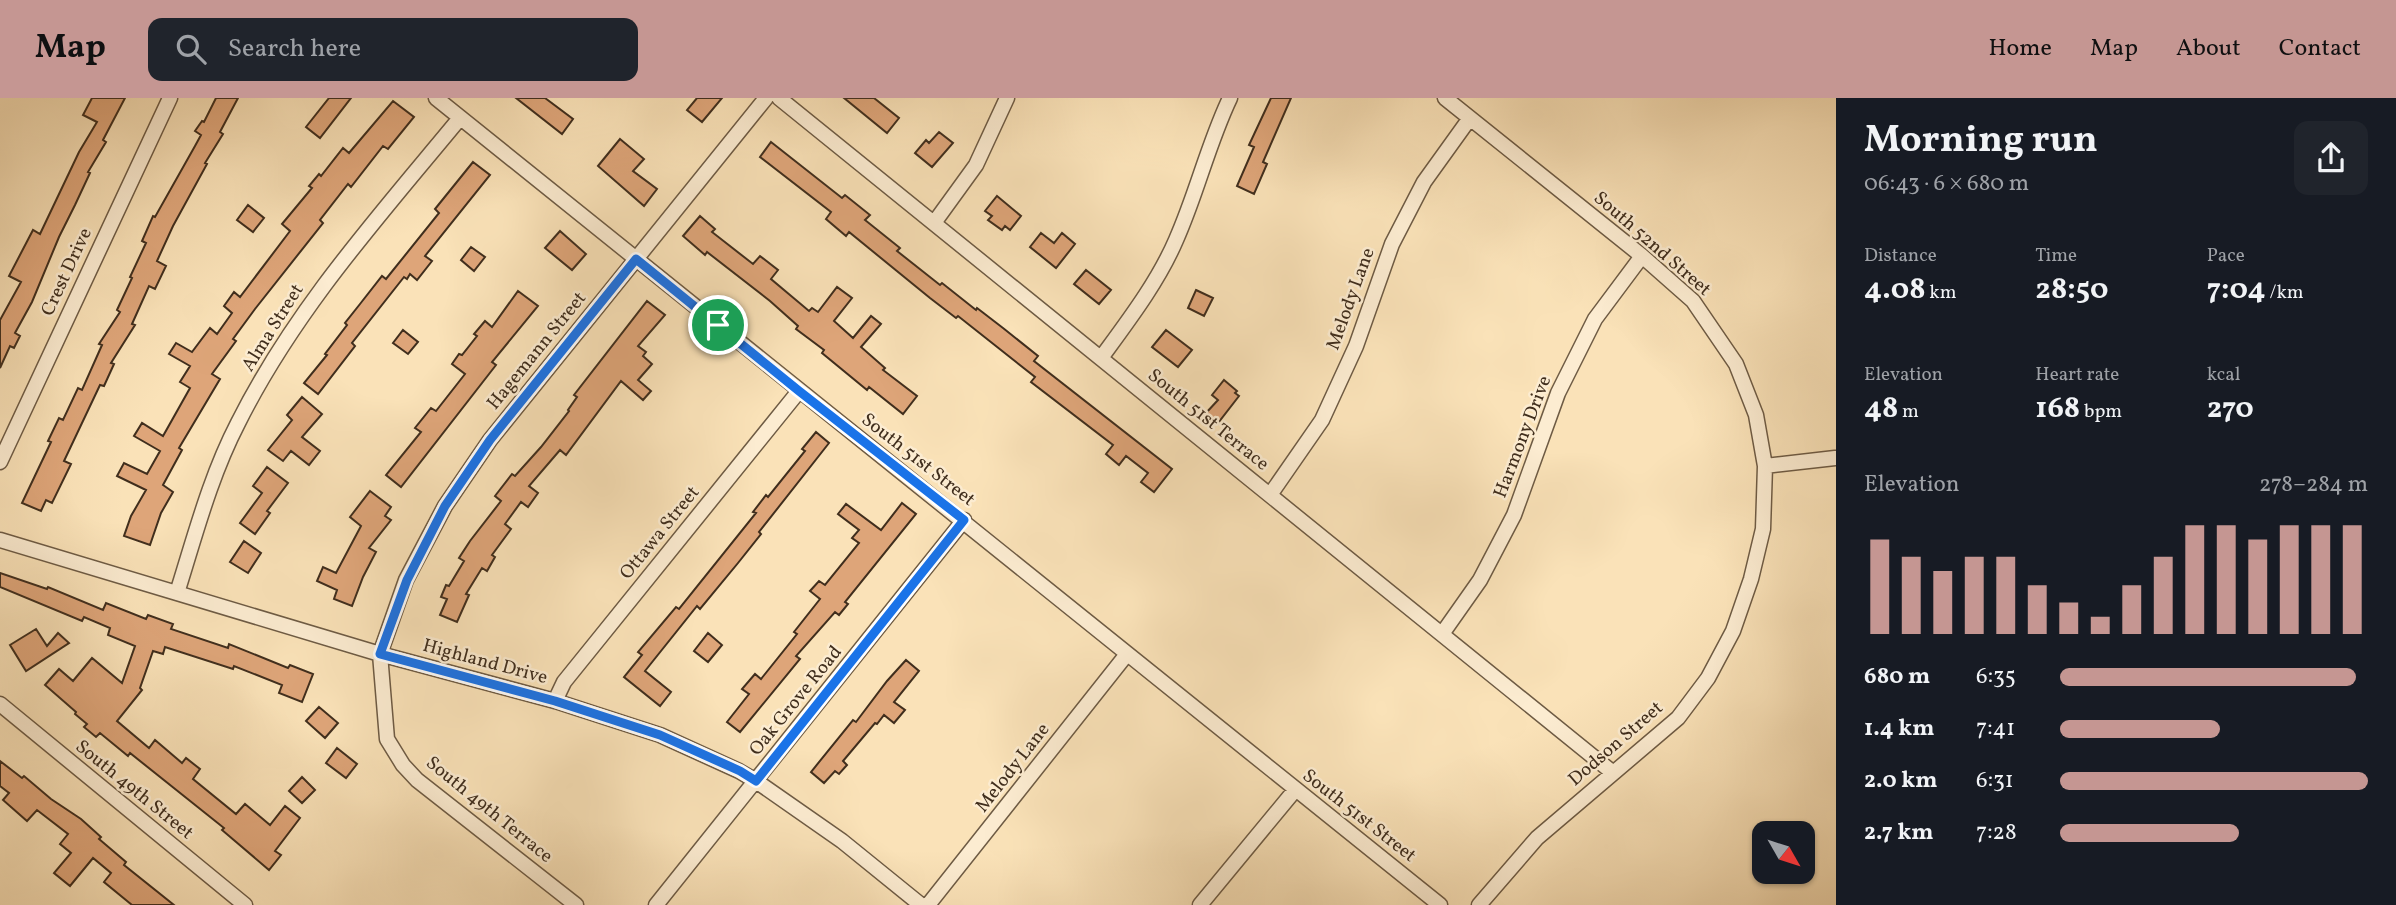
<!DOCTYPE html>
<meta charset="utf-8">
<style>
:root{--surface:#171b24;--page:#20242c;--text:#f1f3f6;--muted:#9ea1a6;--accent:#c59692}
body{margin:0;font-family:Vollkorn,serif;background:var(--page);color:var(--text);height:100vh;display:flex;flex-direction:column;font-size:26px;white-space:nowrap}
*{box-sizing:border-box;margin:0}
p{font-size:23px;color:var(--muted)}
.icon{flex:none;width:38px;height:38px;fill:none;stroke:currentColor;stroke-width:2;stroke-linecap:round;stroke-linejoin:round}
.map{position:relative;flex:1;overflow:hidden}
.panel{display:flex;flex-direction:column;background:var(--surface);width:560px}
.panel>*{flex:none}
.needle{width:46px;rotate:129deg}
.buttons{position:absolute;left:1752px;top:723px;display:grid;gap:14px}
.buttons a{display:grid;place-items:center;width:63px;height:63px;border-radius:14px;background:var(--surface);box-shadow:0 2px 5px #0004;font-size:35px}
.pin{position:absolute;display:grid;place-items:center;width:60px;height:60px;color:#fff;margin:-30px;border:4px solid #fff;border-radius:50%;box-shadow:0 2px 7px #0007}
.round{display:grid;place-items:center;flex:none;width:74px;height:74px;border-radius:14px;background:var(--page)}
.summary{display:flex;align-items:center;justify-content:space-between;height:119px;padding:0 28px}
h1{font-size:38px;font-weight:700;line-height:52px}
.stats{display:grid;grid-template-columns:repeat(3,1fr);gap:10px;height:119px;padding:7px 28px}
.stats div{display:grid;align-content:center}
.stats b{font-size:30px;font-weight:700}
.stats small{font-size:19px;font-weight:400}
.stats p{font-size:19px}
.chart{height:196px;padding:14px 28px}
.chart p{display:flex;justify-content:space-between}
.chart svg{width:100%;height:126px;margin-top:7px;stroke:var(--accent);stroke-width:6}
ul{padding:0 28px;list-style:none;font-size:23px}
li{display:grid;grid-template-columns:112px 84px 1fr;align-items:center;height:52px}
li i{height:18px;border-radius:9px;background:var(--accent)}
header{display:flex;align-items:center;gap:42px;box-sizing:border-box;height:98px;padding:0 35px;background:var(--accent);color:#111}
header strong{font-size:33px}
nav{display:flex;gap:38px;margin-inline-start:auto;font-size:24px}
.search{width:490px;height:63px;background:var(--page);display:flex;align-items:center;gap:18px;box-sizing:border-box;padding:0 24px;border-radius:14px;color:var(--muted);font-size:26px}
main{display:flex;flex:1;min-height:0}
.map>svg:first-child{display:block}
</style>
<header>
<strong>Map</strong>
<div class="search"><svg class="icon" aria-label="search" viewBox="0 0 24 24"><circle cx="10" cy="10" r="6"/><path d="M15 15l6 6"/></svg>Search here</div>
<nav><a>Home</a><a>Map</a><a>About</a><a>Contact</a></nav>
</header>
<main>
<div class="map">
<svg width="1836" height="807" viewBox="0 0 1836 807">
<rect width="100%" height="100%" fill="#fae2b8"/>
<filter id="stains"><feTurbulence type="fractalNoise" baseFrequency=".00286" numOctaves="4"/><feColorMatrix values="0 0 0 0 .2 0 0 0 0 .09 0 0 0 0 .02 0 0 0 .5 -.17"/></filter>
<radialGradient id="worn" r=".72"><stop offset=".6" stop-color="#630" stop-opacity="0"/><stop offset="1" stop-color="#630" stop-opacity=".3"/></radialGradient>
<path fill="#dea579" stroke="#402e1d" stroke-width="2" d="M92,0h33l-22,42 3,2 -18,30 2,1 -15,32 -16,32 -27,65 -17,31 5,3 -6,12 -4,-2 -10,22v-48l21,-38 -12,-6 24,-46 7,4 39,-82 18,-30 -14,-7z
M216,0h22l-18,34 3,2 -18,29 2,1 -34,62 -16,35 9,5 -11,23 -6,-3 -17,38 3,1 -24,38 3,1 -10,22 -4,-1 -36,76 7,3 -19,39 -6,-3 -5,11 -19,-8 29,-61 -3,-1 11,-23 4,2 15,-32 4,2 20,-45 -3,-1 21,-32 -3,-2 15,-32 -2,-1 16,-34 -4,-2 11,-25 2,1 40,-71 6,-11 -6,-4 7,-10 2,1z
M329,0h22l-31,40 -14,-11z
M516,0h29l28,21 -11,15z
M697,0h25l-20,24 -15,-12z
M844,0h30l25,20 -12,15z
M1271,0h20l-28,64 4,2 -13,30 -17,-8 17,-39 -5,-2z
M393,3l21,16 -26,32 -5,-3 -32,41 -3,-3 -28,36 3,3 -68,86 -22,30 3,2 -24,33 8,5 -41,69 3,2 -19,35 10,7 -12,21 -11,32 -26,-9 7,-20 15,-26 -29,-14 7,-13 23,11 13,-23 -26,-15 8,-13 21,13 27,-48 -10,-6 10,-16 -21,-12 7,-11 16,9 18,-24 7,6 15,-21 -8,-7 10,-14 6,5 50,-66 -8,-7 30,-36 -3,-2 10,-12 2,2 22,-28 6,5z
M939,34l14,11 -21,24 -17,-14 11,-13 3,3z
M620,41l24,20 -11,12 24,18 -13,17 -46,-40z
M771,44l71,56 3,-3 25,20 -5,5 35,28 -3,3 43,34 2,-2 34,27 1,-2 26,20 35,28 -4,5 138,108 -18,23 -13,-10 7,-9 -22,-17 -7,9 -13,-11 7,-9 -82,-63 4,-5 -77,-61 -2,2 -26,-20 -81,-66 -3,4 -20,-17 5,-7 -71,-55z
M473,64l17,13 -65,81 7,5 -15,19 -7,-6 -3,5 -3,-2 -52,66 3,3 -37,48 -14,-11 23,-28 -2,-1 22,-29 -2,-2 15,-19 22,-28 4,3 53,-66 -4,-4z
M997,98l24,20 -11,14 -5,-4 -3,4 -14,-10 4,-4 -7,-5z
M248,107l16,13 -11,14 -16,-12z
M700,118l15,13 -3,3 41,32 7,-8 18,14 -7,9 38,32 3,-3 6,4 19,-25 15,11 -18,23 19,17 18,-22 10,8 -20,23 24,21 -2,2 34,26 -14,18 -34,-27 -2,3 -45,-37 2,-3 -28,-21 2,-3 -28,-25 -63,-49 -2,3 -22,-19z
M560,133l26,23 -14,16 -27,-22z
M1041,135l13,10 8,-10 13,11 -19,24 -26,-21z
M471,149l14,10 -11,14 -13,-11z
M1086,172l25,20 -12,14 -25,-20z
M1196,192l17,8 -9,18 -16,-8z
M518,193l20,15 -46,56 4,3 -95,122 -15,-12 35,-43 -6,-4 16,-20 5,3 29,-37 -13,-10 7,-10 3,1 15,-19 -3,-2 11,-13 7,6z
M647,203l18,14 -27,31 8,6 -3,4 9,8 -14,16 13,11 -8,9 -22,-19 -55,74 -6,-5 -31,36 9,7 -10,14 -7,-5 -16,22 6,5 -19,26 3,2 -8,14 -5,-3 -16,26 3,1 -12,27 -17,-7 7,-16 -6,-2 5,-12 3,1 15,-25 -5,-3 11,-17 31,-40 -6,-5 17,-22 3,2 26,-29 28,-36 -1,-1 9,-13 -3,-2z
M403,232l15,12 -10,12 -15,-11z
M1166,232l26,20 -14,17 -26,-20z
M1224,282l13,11 -2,2 4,3 -21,27 -12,-10 12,-13 -6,-5z
M302,299l20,17 -20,23 18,14 -11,14 -18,-14 -8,10 -15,-11 24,-30 -5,-5z
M816,334l13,11 -70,89 2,2 -23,29 -38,46 -3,-3 -52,65 26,21 -11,14 -36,-29 18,-22 -4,-3 38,-45 3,2 77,-96 -3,-1 13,-17 2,2 37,-46 -3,-2z
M267,369l21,16 -21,28 3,2 -15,21 -15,-11 22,-30 -9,-7z
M370,393l21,16 -6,9 6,4 -22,28 7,4 -13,25 -11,29 -18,-7 3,-9 -20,-9 6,-14 13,6 25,-47 -11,-9z
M902,405l14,11 -71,88 3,2 -9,11 -4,-3 -39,44 4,3 -60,73 -13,-10 22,-28 -7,-5 13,-15 6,5 36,-45 -3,-2 26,-33 -10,-8 9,-10 6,4 34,-42 -7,-5 7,-8 -21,-16 8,-10 35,26z
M244,443l17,12 -13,20 -18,-11z
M0,475l47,16 1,-2 55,23 3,-7 40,16 2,-4 25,9 -2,5 57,19 1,-4 59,24 2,-3 23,9 -11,28 -23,-9 3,-8 -48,-19 -1,3 -68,-22 -2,7 -10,-3 -13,37 2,2 -25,31 32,27 6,-8 27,23 4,-5 14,11 -7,10 43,35 9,-10 25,21 15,-19 15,12 -25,33 6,4 -12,15 -47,-40 2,-2 -94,-75 -2,3 -28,-23 -4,4 -12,-10 3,-3 -12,-10 1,-2 -31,-27 14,-16 14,12 19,-23 30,25 13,-37 -27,-11 2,-7 -26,-11 -2,4 -82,-34z
M36,531l11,17 11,-13 11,10 -43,28 -16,-26z
M708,535l14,12 -14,17 -14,-11z
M906,562l13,11 -25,31 11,8 -11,13 -10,-8 -7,9 -2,-1 -32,38 4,4 -8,9 -4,-3 -11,12 -13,-11 42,-52 3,2 31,-41z
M319,609l19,16 -13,15 -19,-17z
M337,650l20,16 -11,14 -20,-15z
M0,663l22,17 2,-2 27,23 30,20 20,18 -2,2 27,23 -2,3 50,40h-42l-28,-23 7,-9 -18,-15 -23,28 -16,-13 17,-20 -11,-9 8,-10 -31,-24 -10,11 -24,-21 6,-7 -9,-7z
M302,679l13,13 -13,13 -13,-12z"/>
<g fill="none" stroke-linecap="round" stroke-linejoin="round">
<defs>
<path id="minor" d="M436,0l1004,807
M779,0l833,674
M1445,0l197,158 51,45 43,63 20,51 9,51 -2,63 -12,50 -18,52 -25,47 -30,40 -141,120 -58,67
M934,125l42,-58 31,-67
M1101,260c27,-37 57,-76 75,-118 21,-47 32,-96 54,-142
M0,364l170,-364
M1765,368l70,-8
M1270,397l52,-75 34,-74 36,-102 32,-62 46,-64
M0,442l380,114 175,47 105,34 79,36 17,10 86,60 79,64
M177,495c18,-57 33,-116 61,-170 57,-114 142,-208 222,-305
M1442,536l38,-54 34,-65 44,-122 37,-74 47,-63
M555,603l9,-19 235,-291
M0,606l245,201
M576,807l-159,-125 -14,-15 -16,-26 -7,-85 26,-74 39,-74 45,-66 276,-342
M656,807l308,-385
M928,807l199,-251
M1200,807l95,-115"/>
</defs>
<use href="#minor" stroke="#6e5b44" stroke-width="17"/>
<use href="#minor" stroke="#fcecd1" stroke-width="14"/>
</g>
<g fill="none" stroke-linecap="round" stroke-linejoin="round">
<defs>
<path id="route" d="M636,161l163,132 165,129 -208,261 -16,-10 -80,-36 -105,-34 -175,-47 27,-74 38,-74 45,-66z"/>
</defs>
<use href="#route" stroke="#fff" stroke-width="14"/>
<use href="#route" stroke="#1a73e8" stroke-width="9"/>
</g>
<g text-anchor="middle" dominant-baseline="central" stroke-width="5" stroke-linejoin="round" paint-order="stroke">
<g font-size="19" fill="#402e1d" stroke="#fcecd1">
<text transform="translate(1652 146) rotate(41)">South 52nd Street</text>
<text transform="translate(67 174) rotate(-65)">Crest Drive</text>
<text transform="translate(1351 201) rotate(-70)">Melody Lane</text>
<text transform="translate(273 230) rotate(-58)">Alma Street</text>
<text transform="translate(537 253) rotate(-51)">Hagemann Street</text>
<text transform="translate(1208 322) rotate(39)">South 51st Terrace</text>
<text transform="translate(1523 339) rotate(-69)">Harmony Drive</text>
<text transform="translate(918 362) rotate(38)">South 51st Street</text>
<text transform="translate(660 435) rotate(-51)">Ottawa Street</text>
<text transform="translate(485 564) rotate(15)">Highland Drive</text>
<text transform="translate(796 603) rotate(-51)">Oak Grove Road</text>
<text transform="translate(1616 646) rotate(-41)">Dodson Street</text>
<text transform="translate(1013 670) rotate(-52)">Melody Lane</text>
<text transform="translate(134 692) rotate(39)">South 49th Street</text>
<text transform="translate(489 712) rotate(39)">South 49th Terrace</text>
<text transform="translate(1359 718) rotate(38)">South 51st Street</text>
</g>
</g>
<rect width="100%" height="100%" filter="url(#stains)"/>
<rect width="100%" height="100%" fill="url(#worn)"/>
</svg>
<div class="buttons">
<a><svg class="needle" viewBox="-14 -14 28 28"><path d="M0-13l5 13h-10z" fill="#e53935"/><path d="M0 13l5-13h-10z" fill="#9ea1a6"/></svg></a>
</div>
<div class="pin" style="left:718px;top:227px;background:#1e9e55"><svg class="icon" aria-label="arrive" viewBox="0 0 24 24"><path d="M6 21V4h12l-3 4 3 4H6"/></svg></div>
</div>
<section class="panel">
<div class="summary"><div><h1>Morning run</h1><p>06:43 · 6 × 680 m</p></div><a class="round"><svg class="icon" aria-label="share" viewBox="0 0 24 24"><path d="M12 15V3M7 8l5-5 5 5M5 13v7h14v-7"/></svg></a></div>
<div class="stats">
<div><p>Distance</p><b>4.08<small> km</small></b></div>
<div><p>Time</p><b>28:50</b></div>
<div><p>Pace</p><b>7:04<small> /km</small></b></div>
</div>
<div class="stats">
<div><p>Elevation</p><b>48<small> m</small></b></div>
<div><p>Heart rate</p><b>168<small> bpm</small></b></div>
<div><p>kcal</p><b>270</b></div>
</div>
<div class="chart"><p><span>Elevation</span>278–284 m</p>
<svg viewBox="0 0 160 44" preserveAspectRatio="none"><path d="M5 44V11M15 44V17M25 44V22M35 44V17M45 44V17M55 44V27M65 44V33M75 44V38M85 44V27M95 44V17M105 44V6M115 44V6M125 44V11M135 44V6M145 44V6M155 44V6"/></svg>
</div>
<ul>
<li><b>680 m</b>6:35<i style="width:96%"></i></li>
<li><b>1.4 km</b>7:41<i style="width:52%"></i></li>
<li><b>2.0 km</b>6:31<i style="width:100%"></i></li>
<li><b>2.7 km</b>7:28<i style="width:58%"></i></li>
</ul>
</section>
</main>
